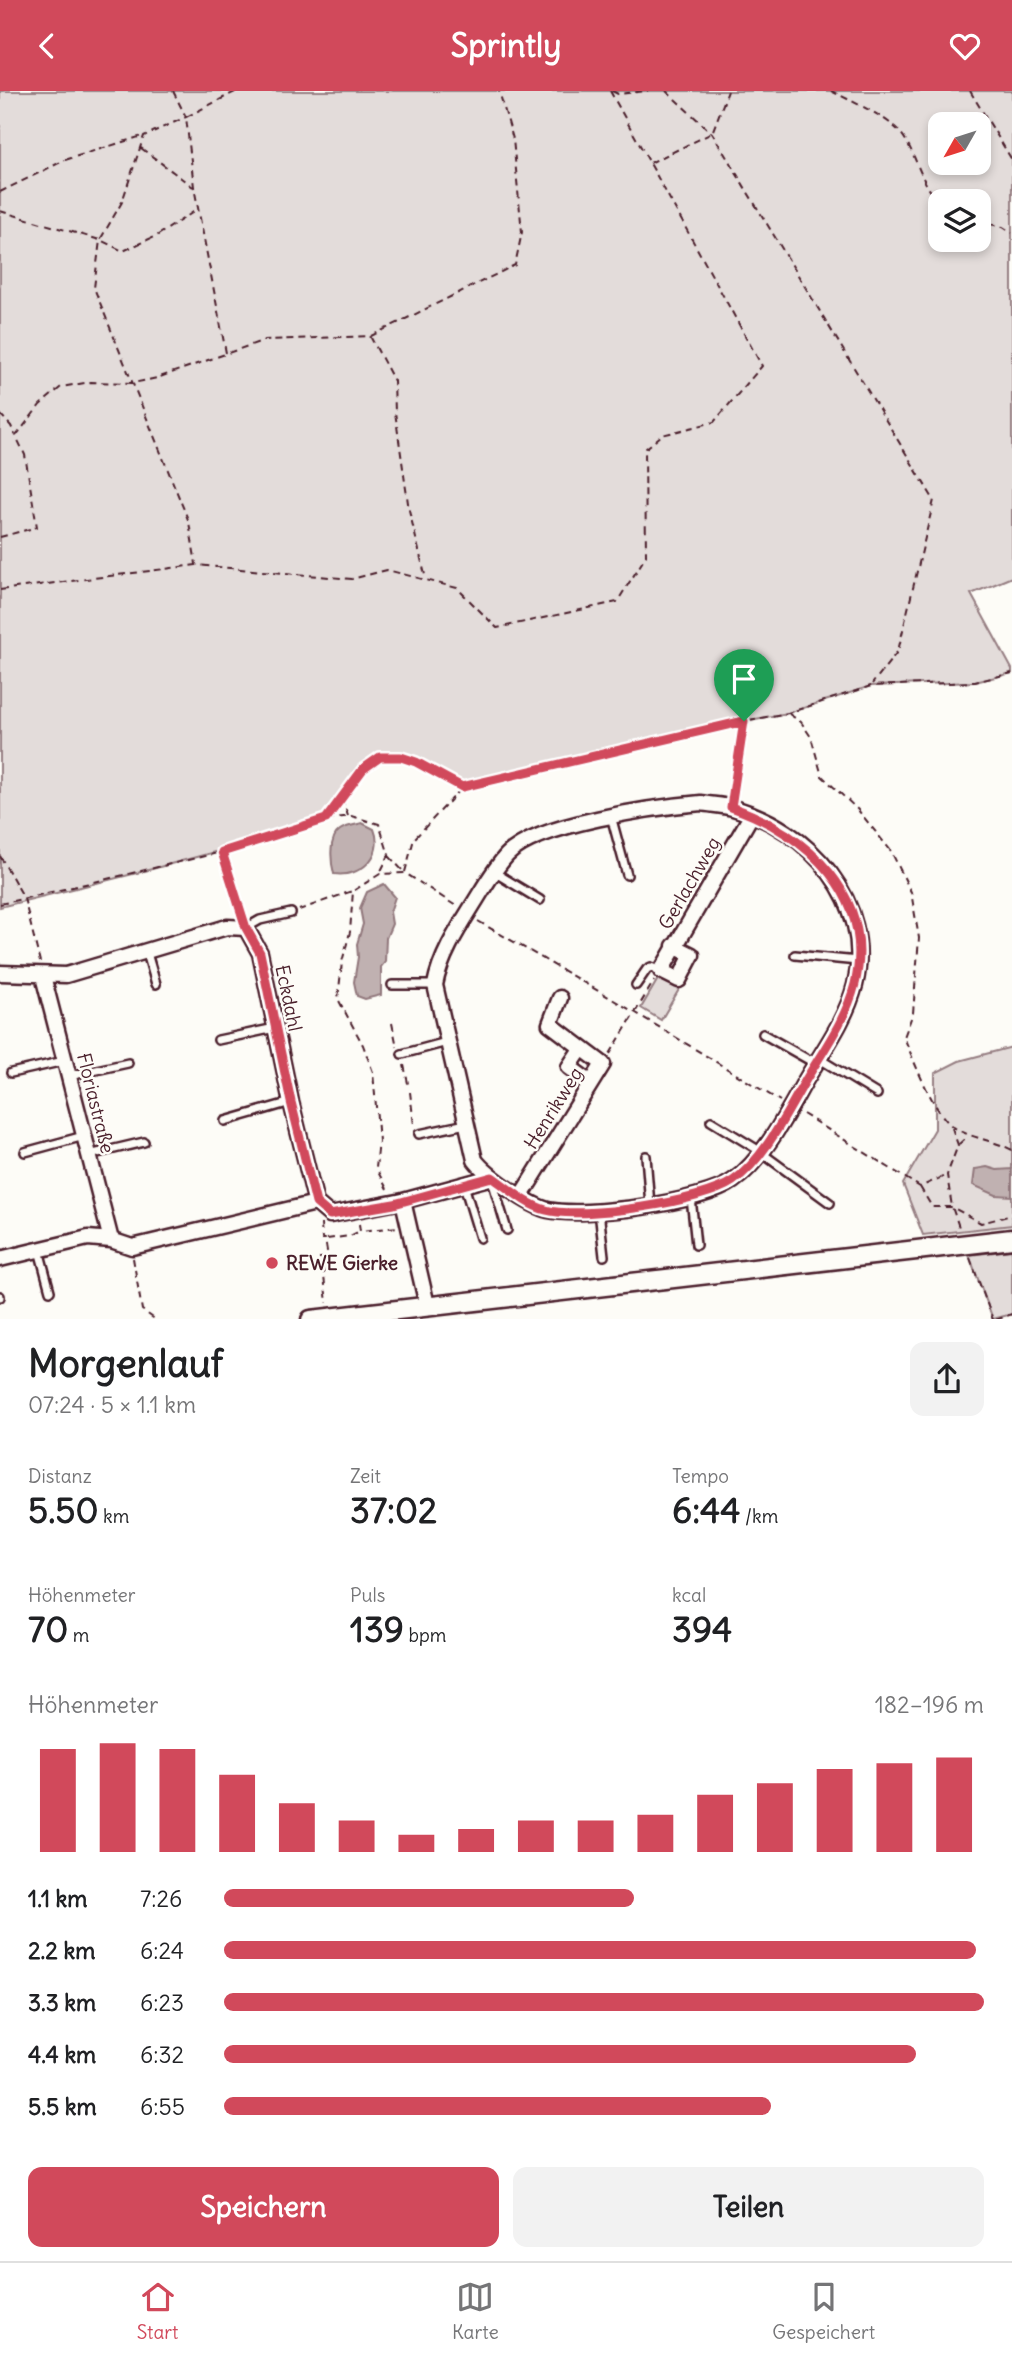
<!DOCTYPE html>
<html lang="de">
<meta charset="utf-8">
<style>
:root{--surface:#fff;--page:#f2f2f2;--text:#202124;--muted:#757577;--line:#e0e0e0;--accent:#d1495b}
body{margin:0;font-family:Delius,sans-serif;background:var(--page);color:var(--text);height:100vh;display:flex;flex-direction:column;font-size:26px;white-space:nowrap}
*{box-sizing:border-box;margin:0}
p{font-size:23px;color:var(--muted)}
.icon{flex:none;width:38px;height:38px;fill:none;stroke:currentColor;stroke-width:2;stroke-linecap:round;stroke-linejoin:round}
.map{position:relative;height:1228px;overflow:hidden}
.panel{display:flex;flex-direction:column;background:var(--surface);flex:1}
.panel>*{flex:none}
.needle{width:46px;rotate:231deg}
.fabs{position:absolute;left:928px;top:21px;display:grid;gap:14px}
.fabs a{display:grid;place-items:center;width:63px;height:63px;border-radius:14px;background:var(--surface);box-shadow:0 4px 10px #0003;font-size:35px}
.pin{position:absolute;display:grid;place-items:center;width:60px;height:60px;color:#fff;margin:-72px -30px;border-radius:50% 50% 50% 0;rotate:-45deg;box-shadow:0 0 7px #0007}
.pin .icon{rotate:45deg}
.round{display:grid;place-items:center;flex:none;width:74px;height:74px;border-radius:14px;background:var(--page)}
.overview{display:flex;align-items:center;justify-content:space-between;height:119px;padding:0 28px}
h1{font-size:38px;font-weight:800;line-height:52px}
.metrics{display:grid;grid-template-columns:repeat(3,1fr);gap:10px;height:119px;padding:7px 28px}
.metrics div{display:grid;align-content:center}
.metrics b{font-size:35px;font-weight:800}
.metrics small{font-size:19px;font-weight:400}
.metrics p{font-size:19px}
.chart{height:196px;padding:14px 28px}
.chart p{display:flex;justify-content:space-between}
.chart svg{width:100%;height:126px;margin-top:7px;stroke:var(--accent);stroke-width:6}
.action{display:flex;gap:14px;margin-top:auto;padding:14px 28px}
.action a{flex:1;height:80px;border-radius:14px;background:var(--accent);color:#fff;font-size:28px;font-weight:800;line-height:80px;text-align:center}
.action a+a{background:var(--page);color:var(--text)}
ul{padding:0 28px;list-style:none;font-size:23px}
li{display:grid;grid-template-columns:112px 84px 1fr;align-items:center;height:52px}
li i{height:18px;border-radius:9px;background:var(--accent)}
header{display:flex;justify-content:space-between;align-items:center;height:91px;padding:0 28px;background:var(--accent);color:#fff;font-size:32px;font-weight:800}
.tabs{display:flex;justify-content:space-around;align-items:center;height:98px;border-top:2px solid var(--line);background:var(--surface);font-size:19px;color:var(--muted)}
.tabs a{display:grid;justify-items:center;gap:4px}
.tabs .active{color:var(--accent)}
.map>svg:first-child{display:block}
</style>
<header><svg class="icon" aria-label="back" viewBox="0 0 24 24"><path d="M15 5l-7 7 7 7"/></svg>Sprintly<svg class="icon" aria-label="heart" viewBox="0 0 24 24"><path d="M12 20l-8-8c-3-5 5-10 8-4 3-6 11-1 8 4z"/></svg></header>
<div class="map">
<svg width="1012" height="1229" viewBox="0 0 1012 1229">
<rect width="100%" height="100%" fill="#fdfcf7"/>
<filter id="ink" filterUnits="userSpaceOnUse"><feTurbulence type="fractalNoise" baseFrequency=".0143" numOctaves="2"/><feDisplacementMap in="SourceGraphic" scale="14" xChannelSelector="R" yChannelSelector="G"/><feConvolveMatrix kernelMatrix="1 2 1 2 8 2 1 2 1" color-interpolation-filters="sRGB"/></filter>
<g filter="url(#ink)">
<path fill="#e3dcda" stroke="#967e82" stroke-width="2" fill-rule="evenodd" d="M0,0h1012v486l-41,17 41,75v4l-37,9 -104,4 -83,27 -44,8 -282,66c-20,-12 -61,-41 -85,-28 -13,7 -21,19 -30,31 -17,23 -17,27 -44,38l-162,44 -141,35zM940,33h38v39h-38zM940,110h38v39h-38z
M661,883l20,12 -20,34 -20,-12z
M1012,956v178l-89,10 -20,-51 32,-55v-56l24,-12z
M1012,1159v64l-19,5 -24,-64z"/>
<path fill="#c0b1b1" stroke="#91777b" stroke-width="2" d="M362,732l12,6c11,27 -14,49 -40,45 -3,-11 -6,-36 6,-44 6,-4 16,-5 22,-7z
M384,793l11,13 -5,15 2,12 -6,14 -1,24 -4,5v28l-16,4 -8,-3 -3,-14 4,-25 -1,-13 6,-20 -3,-16 7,-16z
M987,1076l10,3 15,-1v27l-16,-1 -23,-10 2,-16z"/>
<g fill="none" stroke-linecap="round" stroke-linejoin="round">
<defs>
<path id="service" d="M611,725l16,59
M494,781l46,28
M246,837l14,-8 31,-7
M147,862l9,31
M795,864l63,6
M392,894h43
M636,894l11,-16 4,-2 10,4
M763,943l46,26 9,-2 59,36
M218,949l57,-12
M402,963l45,-12
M11,982l53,-12
M69,985l59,-13
M225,1030l66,-19
M711,1030l44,27 75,55
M419,1043l47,-10
M25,1061l59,-16
M89,1064l55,-13
M646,1065l4,49
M492,1089l15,50
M464,1094l16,53
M691,1107l5,47
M599,1120l5,45
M39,1159l11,41
M0,1205v1"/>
<path id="minor" d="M701,712c11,2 22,2 32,5 76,20 142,95 122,177 -9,35 -33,67 -51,98 -18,32 -41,77 -71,98 -31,22 -148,37 -185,29 -18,-4 -62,-35 -73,-50l-40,-175c5,-27 21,-53 36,-77 11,-17 22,-38 36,-53 31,-32 149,-48 194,-52z
M674,855l18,9 -13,25 -18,-9 87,-150 4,-7
M0,882l66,2 161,-48 19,1 14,25 31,149 25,101 14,12 73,-14
M43,885l68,264
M581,958l-12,18 22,16
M521,1105l82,-132 -53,-40 10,-26
M0,1168l88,-21 23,2 21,7 184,-44
M427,1214l-24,-104 89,-24"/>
<path id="tertiary" d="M311,1229l701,-81"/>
</defs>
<use href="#service" stroke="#4a1f2b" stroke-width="12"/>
<use href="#minor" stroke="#4a1f2b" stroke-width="19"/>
<use href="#tertiary" stroke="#4a1f2b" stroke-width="23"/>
<path stroke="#4a1f2b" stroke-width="2" stroke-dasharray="7 5" stroke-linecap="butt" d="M173,0l13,26 -42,19 -22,66 -22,38 23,11 35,-16 40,-26
M612,0l6,3 30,-3
M666,0l46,42 222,367 -36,151 -26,33
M831,0c20,10 51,23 67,39 19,20 21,55 42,71
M970,0l42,69
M141,57l52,39
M650,72l62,-30 16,-42
M0,101l65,-32 77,-24
M0,120l100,29 -6,48 95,234 7,42
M978,130l25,6 9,6
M371,245l144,-71 7,-33 -9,-93 -14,-48
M226,262l-32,-166 -8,-70 51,-26
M0,323l11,12 4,9
M0,446l37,-10 -12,-72 -9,-19 24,-31 21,-18 30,-5 42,1 24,-5 108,-38 105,-4 24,45 1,31 14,98 17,69
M0,499l196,-25 156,14 35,-9 70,18 40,40 120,-26 29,-46 -1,-107 17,-14 52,-13 48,-56 -152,-275
M789,623l12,8 10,15 11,39 36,34 33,41 20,41 8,46 -6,75 -9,24c9,22 31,80 51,91 18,11 39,12 57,22
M733,705l11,-74
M342,707l6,18
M327,728l24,-3 28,8 10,31 -9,18
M223,762l19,61
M0,765l24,42 16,64
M389,765l15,16
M405,781l9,-33 47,-50
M0,813l222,-52 104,-33 37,-50 17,-12h21l15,5 46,25 282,-66 44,-8 83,-27 104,-4 37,-9
M299,819l53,-19
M478,830l158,92 144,88
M392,932l5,24
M610,963l44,-73
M404,974l5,23
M410,1001l4,33
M803,1023l117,73 27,-12
M952,1037l6,17 -11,30 5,32 8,23
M959,1053l9,-8
M920,1096l12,20h20l29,16 31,-8
M387,1098l-11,-21 3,-27 -6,-69 -10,-27 -25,-46 4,-37 8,-30 3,-41 27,-17 25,-1 51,33
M321,1133l1,15h3l3,18 -6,1
M359,1133l1,7 37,-4
M327,1148l23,-3 10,-5
M133,1167l9,52 14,10
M319,1167h3l5,45
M970,1167l23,62
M996,1229l16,-6"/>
<use href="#service" stroke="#fdfcf7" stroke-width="7"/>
<use href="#minor" stroke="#fdfcf7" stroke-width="14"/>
<use href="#tertiary" stroke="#fdfcf7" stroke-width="18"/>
</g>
</g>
<g fill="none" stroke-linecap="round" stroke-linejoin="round" filter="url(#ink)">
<defs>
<path id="route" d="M744,630l-13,86c76,26 145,90 124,177 -9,36 -33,68 -51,99 -18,31 -41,78 -71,98 -30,21 -152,39 -187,29 -19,-5 -38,-22 -54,-33l-98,27 -64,11 -14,-12 -25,-101 -31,-149 -14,-25 -24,-76 104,-33 37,-50 17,-12h21l15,5 46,25z"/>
</defs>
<use href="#route" stroke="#fff" stroke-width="14"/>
<use href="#route" stroke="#d1495b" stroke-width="9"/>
</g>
<circle fill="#d1495b" stroke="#fdfcf7" stroke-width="2.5" cx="272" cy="1172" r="7"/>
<g text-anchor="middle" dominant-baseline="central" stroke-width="5" stroke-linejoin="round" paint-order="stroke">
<g font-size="19" fill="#4a1f2b" stroke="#fdfcf7">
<text transform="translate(689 792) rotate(-60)">Gerlachweg</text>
<text transform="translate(289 907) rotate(78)">Eckdahl</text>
<text transform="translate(96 1012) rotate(76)">Floriastraße</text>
<text transform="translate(553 1017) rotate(-58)">Henrikweg</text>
</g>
<g font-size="19" font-weight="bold" fill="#4a1f2b" stroke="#fdfcf7" text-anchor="start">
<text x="286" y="1172">REWE Gierke</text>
</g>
</g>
</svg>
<div class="fabs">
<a><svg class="needle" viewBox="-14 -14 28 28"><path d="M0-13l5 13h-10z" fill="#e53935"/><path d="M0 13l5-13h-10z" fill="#757577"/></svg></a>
<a><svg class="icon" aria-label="layers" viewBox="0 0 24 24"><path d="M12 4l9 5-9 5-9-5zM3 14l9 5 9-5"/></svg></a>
</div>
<div class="pin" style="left:744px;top:630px;background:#1e9e55"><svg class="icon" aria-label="arrive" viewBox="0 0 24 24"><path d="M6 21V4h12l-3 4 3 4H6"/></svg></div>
</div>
<section class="panel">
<div class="overview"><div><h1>Morgenlauf</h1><p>07:24 · 5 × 1.1 km</p></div><a class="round"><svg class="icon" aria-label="share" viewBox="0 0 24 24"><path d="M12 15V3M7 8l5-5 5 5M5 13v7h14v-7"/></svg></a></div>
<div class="metrics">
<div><p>Distanz</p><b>5.50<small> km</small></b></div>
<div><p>Zeit</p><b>37:02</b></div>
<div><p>Tempo</p><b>6:44<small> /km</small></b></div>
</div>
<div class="metrics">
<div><p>Höhenmeter</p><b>70<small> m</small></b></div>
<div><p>Puls</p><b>139<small> bpm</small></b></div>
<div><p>kcal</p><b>394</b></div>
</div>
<div class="chart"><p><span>Höhenmeter</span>182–196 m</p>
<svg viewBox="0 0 160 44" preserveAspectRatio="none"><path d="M5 44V8M15 44V6M25 44V8M35 44V17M45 44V27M55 44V33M65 44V38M75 44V36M85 44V33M95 44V33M105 44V31M115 44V24M125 44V20M135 44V15M145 44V13M155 44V11"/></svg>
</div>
<ul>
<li><b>1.1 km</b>7:26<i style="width:54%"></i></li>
<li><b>2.2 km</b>6:24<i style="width:99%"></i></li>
<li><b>3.3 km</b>6:23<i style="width:100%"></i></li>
<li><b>4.4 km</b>6:32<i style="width:91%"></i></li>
<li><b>5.5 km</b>6:55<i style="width:72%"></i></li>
</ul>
<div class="action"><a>Speichern</a><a>Teilen</a></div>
</section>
<nav class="tabs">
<a class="active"><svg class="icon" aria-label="home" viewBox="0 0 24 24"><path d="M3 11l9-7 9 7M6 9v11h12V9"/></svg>Start</a>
<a><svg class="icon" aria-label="map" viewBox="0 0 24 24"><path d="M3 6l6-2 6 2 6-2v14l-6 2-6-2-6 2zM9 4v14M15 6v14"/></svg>Karte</a>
<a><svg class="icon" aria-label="saved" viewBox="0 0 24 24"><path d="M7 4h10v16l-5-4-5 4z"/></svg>Gespeichert</a>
</nav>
